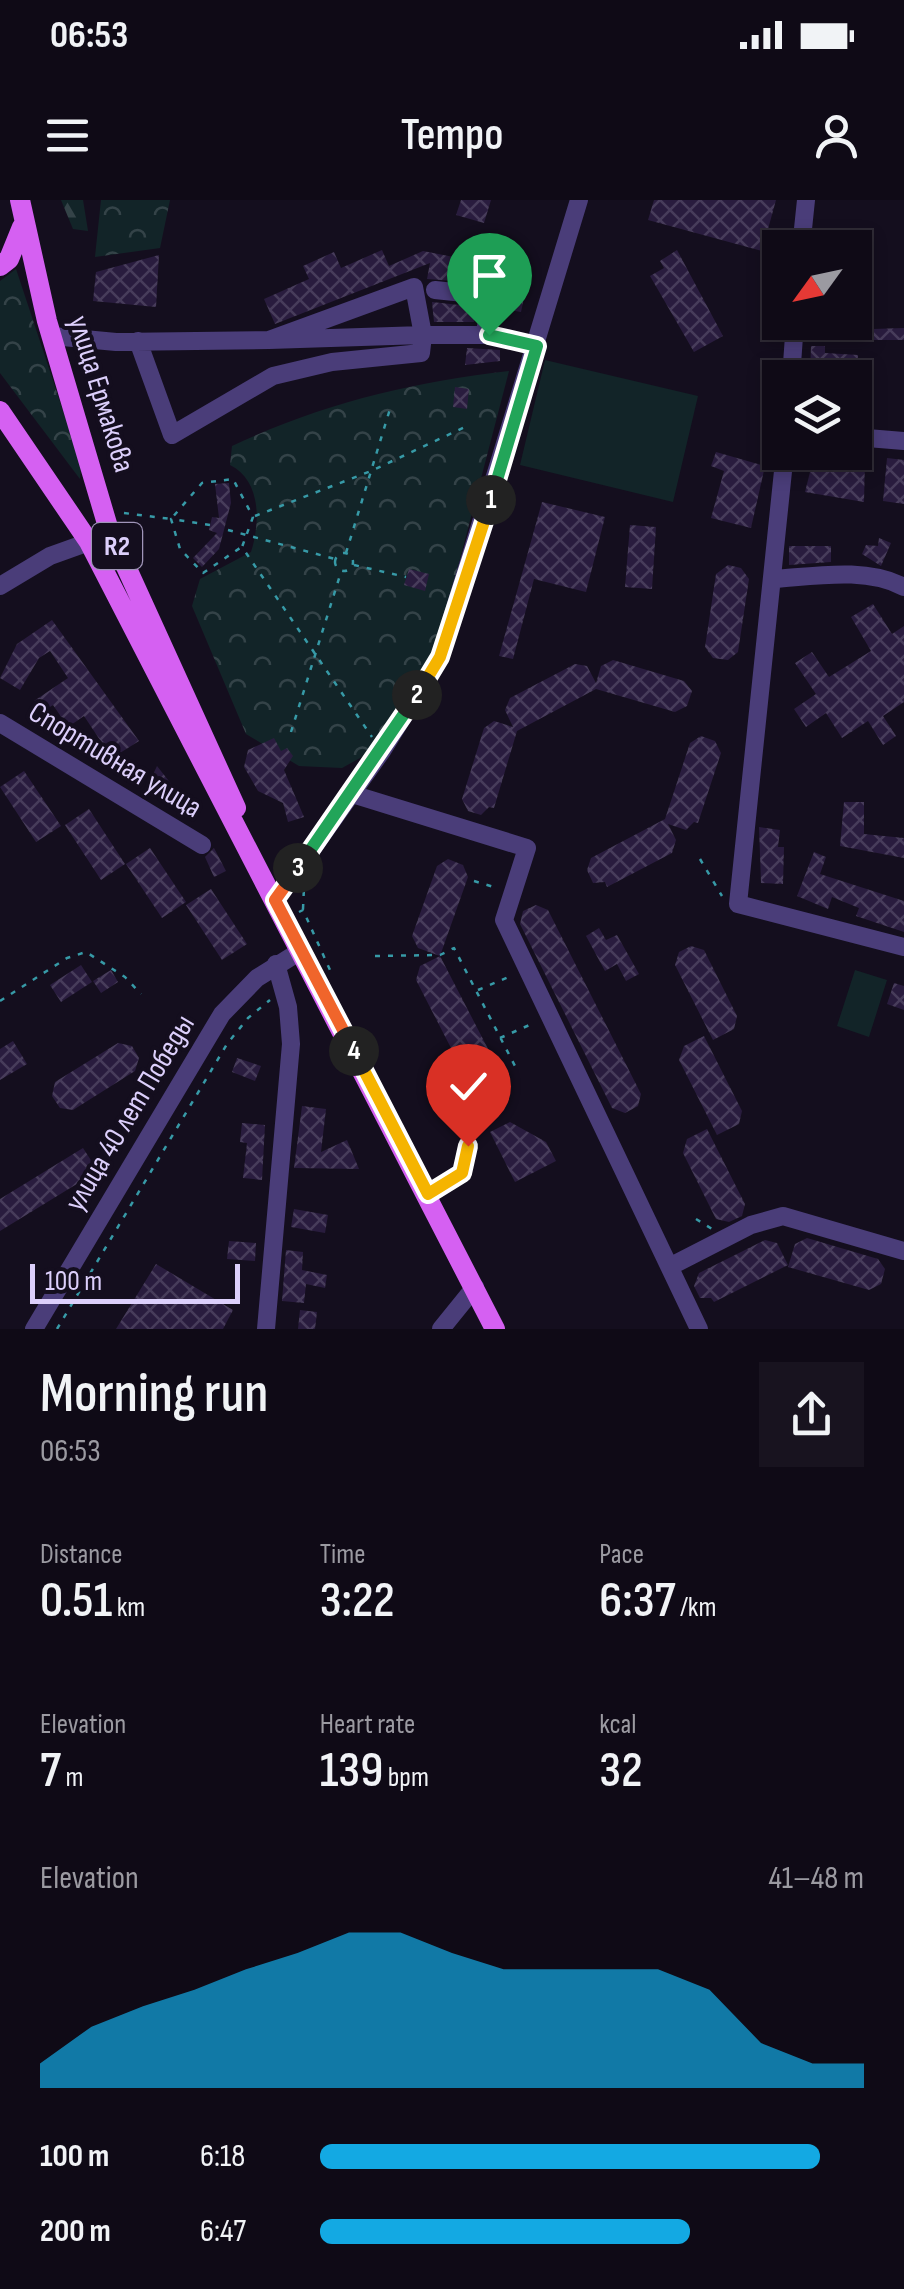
<!DOCTYPE html>
<meta charset="utf-8">
<style>
:root{--surface:#0f0a16;--page:#18131f;--text:#f1f3f6;--muted:#9b9aa1;--line:#2f2b35;--accent:#13a9e3}
body{margin:0;font-family:"Sofia Sans Condensed",sans-serif;background:var(--page);color:var(--text);height:100vh;display:flex;flex-direction:column;font-size:38px;white-space:nowrap}
*{box-sizing:border-box;margin:0}
p{font-size:32px;color:var(--muted)}
.icon{flex:none;width:55px;height:55px;fill:none;stroke:currentColor;stroke-width:2;stroke-linecap:round;stroke-linejoin:round}
.map{position:relative;height:1129px;overflow:hidden}
.panel{display:flex;flex-direction:column;background:var(--surface);flex:1}
.panel>*{flex:none}
.needle{width:65px;rotate:237deg}
.controls{position:absolute;left:762px;top:30px;display:grid;gap:20px}
.controls a{display:grid;place-items:center;width:110px;height:110px;border-radius:0px;background:var(--surface);box-shadow:0 5px 15px #0003,0 0 0 2px var(--line);font-size:50px}
.scale{position:absolute;left:30px;bottom:25px;width:210px;box-sizing:border-box;padding-left:10px;border:5px solid #dccffb;border-top:0;font-size:28px;line-height:35px;white-space:nowrap;color:#dccffb;-webkit-text-stroke:8px #140e1e;paint-order:stroke}
.pin{position:absolute;display:grid;place-items:center;width:85px;height:85px;color:#fff;margin:-102px -42px;border-radius:50% 50% 50% 0;rotate:-45deg;box-shadow:0 0 10px #0007}
.pin .icon{rotate:45deg}
.km{position:absolute;width:50px;height:50px;margin:-25px;border-radius:50%;background:#222;color:#fff;font-size:28px;line-height:50px;text-align:center}
.round{display:grid;place-items:center;flex:none;width:105px;height:105px;border-radius:0px;background:var(--page)}
.head{display:flex;align-items:center;justify-content:space-between;height:170px;padding:0 40px}
h1{font-size:55px;font-weight:600;line-height:75px}
.figures{display:grid;grid-template-columns:repeat(3,1fr);gap:15px;height:170px;padding:10px 40px}
.figures div{display:grid;align-content:center}
.figures b{font-size:50px;font-weight:600}
.figures small{font-size:28px;font-weight:400}
.figures p{font-size:28px}
.chart{height:280px;padding:20px 40px}
.chart p{display:flex;justify-content:space-between}
.chart svg{width:100%;height:180px;margin-top:10px;fill:var(--accent);opacity:.7}
ul{padding:0 40px;list-style:none;font-size:32px}
li{display:grid;grid-template-columns:160px 120px 1fr;align-items:center;height:75px}
li i{height:25px;border-radius:12px;background:var(--accent)}
.status{display:flex;justify-content:space-between;align-items:center;height:70px;padding:0 50px;background:var(--surface);direction:ltr}
.status svg{height:28px;fill:currentColor}
header{display:flex;justify-content:space-between;align-items:center;height:130px;padding:0 40px;background:var(--surface);font-size:45px;font-weight:600}
.map>svg:first-child{display:block}
</style>
<div class="status"><b>06:53</b><svg viewBox="0 0 49 12"><path d="M0 12V9h3v3zM5 12V6h3v6zM10 12V3h3v9zM15 12V0h3v12zM26 1h20v11H26zM47 4h2v5h-2z"/></svg></div>
<header><svg class="icon" aria-label="menu" viewBox="0 0 24 24"><path d="M4 6h16M4 12h16M4 18h16"/></svg>Tempo<svg class="icon" aria-label="person" viewBox="0 0 24 24"><circle cx="12" cy="8" r="4"/><path d="M4 21q1-7 8-7t8 7"/></svg></header>
<div class="map">
<svg width="904" height="1129" viewBox="0 0 904 1129">
<defs>
<pattern id="forest-firs" width="22" height="20" patternUnits="userSpaceOnUse" patternTransform="scale(2.5)"><rect width="22" height="20" fill="#122428"/><path d="M5 1l3.5 6h-7zM16 11l3.5 6h-7z" fill="#344348"/></pattern>
<pattern id="park-crowns" width="20" height="18" patternUnits="userSpaceOnUse" patternTransform="scale(2.5)"><rect width="20" height="18" fill="#122428"/><path d="M2 6a3 3 0 1 1 6 0M12 15a3 3 0 1 1 6 0" fill="none" stroke="#344348"/></pattern>
<pattern id="building-cross-hatch" width="8" height="8" patternUnits="userSpaceOnUse" patternTransform="scale(2.5)"><rect width="8" height="8" fill="#291c3e"/><path d="M0 0l8 8M0 8l8-8" fill="none" stroke="#473c5b"/></pattern>
</defs>
<rect width="100%" height="100%" fill="#140e1e"/>
<path fill="#122428" d="M545,160l153,36 -25,106 -153,-37z
M855,770l32,10 -18,57 -32,-11z"/>
<path fill="url(#forest-firs)" d="M61,0h22l5,31 -15,-2z"/>
<path fill="url(#park-crowns)" d="M101,0h69l-10,48 -65,9z
M16,69l65,196 -1,14 -80,-106v-92z
M509,171l-73,280 -67,102 -27,15 -43,-2 -53,-32 -54,-128 8,-27 51,-27c9,-28 11,-71 -21,-87l2,-19c89,-42 179,-64 277,-75z"/>
<path fill="url(#building-cross-hatch)" d="M461,0h30l-7,23 -28,-8z
M654,0h122l-14,51 -114,-31z
M828,35l24,2 -1,11h-25z
M382,50l7,16 34,-15 46,9 -3,13 23,-2 39,8 -7,33 -18,-3 2,-16 -10,-9 -68,-5 3,-16 -155,61 -11,-25 45,-20 -6,-13 31,-14 7,16z
M677,50l46,86 -29,16 -44,-76 14,-8 -4,-7z
M159,55l-3,52 -63,-6 3,-29z
M432,102l46,5 -4,15h-40z
M904,128v12h-31v-11z
M811,146h14v7l33,2 -1,20 -47,-2z
M467,148l33,2v11l-35,4z
M455,187l14,2 -2,20 -14,-2z
M855,199h17v23l-17,-1z
M716,252l49,14 -14,62 -40,-10 13,-47 -13,-5z
M815,252l50,7 -1,43 -59,-10z
M887,258l17,2v44l-21,-3z
M229,283l2,20 -12,46 -17,18 -9,-9 24,-25 -8,-3 3,-13 7,1 -4,-34z
M542,302l63,15 -19,75 -52,-13 -21,80 -14,-3z
M630,325l26,2 -4,62 -27,-2z
M879,338l12,5 -10,23 -19,-12 4,-9 12,1z
M789,346h42v16l-42,3z
M728,365l13,3 8,11 -11,73 -10,8 -15,-2 -8,-11 11,-73z
M409,369l20,5 -4,17 -21,-6z
M873,404l19,30 12,-8v76l-21,14 13,20 -13,9 -15,-24 -26,17 -16,-25 -20,14 -12,-18 22,-15 -21,-31 17,-11 17,25 42,-26 -20,-34z
M52,420l87,121 -27,17 -28,-42 -16,11 -15,-22 -11,7 -8,-11 34,-23 -18,-27 -11,7 -19,32 -20,-12 17,-34z
M613,460l71,21 8,10 -5,15 -12,6 -79,-23 -79,42 -23,77 -5,-1 -8,8 -13,-4 -6,-12 22,-71 10,-7 19,6 -8,-17 5,-12 65,-34 12,2 9,17 5,-17z
M701,536l14,5 6,12 -23,70 -4,-1 -8,8 -18,-6 8,16 -4,13 -65,34 -2,-5 -12,1 -6,-13 4,-12 74,-39 25,-76z
M274,538l7,13 6,-3 6,8 -9,14 20,47 -16,5 -5,-19 -25,-12 -14,-24 4,-17z
M157,566l15,19 -7,13 -19,-9z
M24,571l37,55 -25,16 -36,-55z
M844,602h20v32l40,4v20l-64,-12z
M89,609l36,55 -24,16 -36,-55z
M759,627l21,3 -2,17h6l-1,37 -22,-1z
M150,648l36,54 -24,16 -36,-54z
M214,648l12,23 -12,6 -9,-20z
M814,652l12,5 -6,17 84,27v31l-48,-16 3,-8 -27,-11 -4,12 -31,-13z
M448,659l15,6 5,12 -28,79 59,114 -3,13 -13,7 -13,-5 -54,-105 4,-14 20,-10 -22,-8 -6,-12 25,-70z
M211,689l36,55 -25,16 -36,-55z
M536,705l12,5 93,184 -3,12 -13,7 -13,-5 -92,-184 3,-13z
M599,728l7,12 11,-5 22,39 -13,7 -9,-17 -12,7 -19,-35z
M691,746l13,4 33,66 -3,13 -21,11 -38,-75 4,-13z
M81,765l11,17 -31,20 -11,-17z
M111,770l7,12 -17,11 -8,-12z
M894,783l10,3v24l-17,-6z
M704,836l38,75 -3,13 -22,11 -38,-75 5,-14z
M13,841l14,23 -27,16v-31z
M118,843l14,3 7,12 -4,13 -62,39 -13,-2 -8,-12 3,-14z
M237,858l24,8 -6,15 -23,-9z
M302,906l24,3 -5,43 26,-12 12,29 -65,-1z
M510,922l36,20 10,19 -41,21 -25,-50z
M242,923l23,2 -3,55 -19,-2 4,-35 -7,-1z
M707,929l38,75 -3,12 -13,6 -13,-3 -33,-66 4,-14z
M83,948l15,23 -98,60v-32z
M294,1009l34,6 -3,18 -34,-6z
M807,1038l71,21 7,10 -4,15 -12,6 -81,-23 7,-23z
M765,1040l12,3 11,22 -74,37 -3,-4h-11l-6,-12 5,-13z
M229,1041l27,2 -1,18 -28,-2z
M286,1050l17,2 -1,18 25,5 -2,13 -19,-4 -2,19 -22,-2z
M156,1064l77,46 -10,19h-107z
M300,1110l17,2 -2,17h-17z"/>
<g fill="none" stroke-linecap="round" stroke-linejoin="round">
<path stroke="#379aa7" stroke-width="2.5" stroke-dasharray="5 8" stroke-linecap="butt" d="M124,313l47,6 31,-36 31,-4 20,38 -11,30 130,190
M255,316l116,-45 94,-44
M210,325l-39,-6 9,30 23,24 37,-25
M228,330l107,29
M335 362a9 9 0 1 1 18 0a9 9 0 1 1-18 0Z
M346,353l44,-144
M354,365l52,12
M291,532l50,-160
M700,659l22,37
M474,681l23,7
M303,709l1,-22
M299,712l4,-2 27,60
M375,756l65,-1 14,-7 61,118
M478,790l33,-14
M0,801l67,-43 19,-6 39,25 16,17
M500,838l34,-15
M440,987l21,-14 8,-27
M696,1019l16,10
M57,1129l170,-285 21,-26 22,-18"/>
<path stroke="#4a3d79" stroke-width="18" d="M801,48l5,-48
M435,90l58,6 -9,39
M52,136l64,6 153,-2 145,-53 9,48h66l48,11
M138,141l34,94 101,-59 59,-14 89,-9 2,-18 -154,5
M791,178l4,-56
M855,237l49,4
M785,252l-47,452 166,43
M775,379c41,-3 92,-12 129,8
M0,386l50,-30 39,-14
M0,523l202,122
M352,594l175,54 -23,72 195,409
M275,701l107,-150 58,-94 139,-457
M671,1066l80,-41 32,-9 121,35
M34,1129l188,-315 35,-36 45,-28
M266,1129l25,-285 -3,-37 -12,-43
M441,1129l34,-42"/>
<path stroke="#d560f2" stroke-width="20" d="M20,0l27,121 61,206 128,281
M0,66l9,-7 13,-32
M0,211l89,131 406,787"/>
</g>
<g fill="none" stroke-linecap="round" stroke-linejoin="round">
<defs>
<path id="split-1" d="M489,135l48,11 -46,154"/>
<path id="split-2" d="M417,495l23,-38 51,-157"/>
<path id="split-3" d="M298,668l119,-173"/>
<path id="split-4" d="M298,668l-23,32 79,151"/>
<path id="split-5" d="M354,851l74,143 34,-21 6,-27"/>
</defs>
<use href="#split-1" stroke="#fff" stroke-width="20"/>
<use href="#split-2" stroke="#fff" stroke-width="20"/>
<use href="#split-3" stroke="#fff" stroke-width="20"/>
<use href="#split-4" stroke="#fff" stroke-width="20"/>
<use href="#split-5" stroke="#fff" stroke-width="20"/>
<use href="#split-1" stroke="#22a559" stroke-width="12"/>
<use href="#split-2" stroke="#f5b400" stroke-width="12"/>
<use href="#split-3" stroke="#22a559" stroke-width="12"/>
<use href="#split-4" stroke="#f0652b" stroke-width="12"/>
<use href="#split-5" stroke="#f5b400" stroke-width="12"/>
</g>
<g text-anchor="middle" dominant-baseline="central" stroke-width="8" stroke-linejoin="round" paint-order="stroke">
<rect fill="#140e1e" stroke="#a095b9" stroke-width="2.5" x="92" y="323" width="50" height="46" rx="8"/>
<g font-size="28" font-weight="bold" fill="#dccffb">
<text x="117" y="346">R2</text>
</g>
<g font-size="30" fill="#dccffb" stroke="#140e1e">
<text transform="translate(101 194) rotate(73)">улица Ермакова</text>
<text transform="translate(115 560) rotate(31)">Спортивная улица</text>
<text transform="translate(130 913) rotate(-59)">улица 40 лет Победы</text>
</g>
</g>
</svg>
<div class="controls">
<a><svg class="needle" viewBox="-14 -14 28 28"><path d="M0-13l5 13h-10z" fill="#e53935"/><path d="M0 13l5-13h-10z" fill="#9b9aa1"/></svg></a>
<a><svg class="icon" aria-label="layers" viewBox="0 0 24 24"><path d="M12 4l9 5-9 5-9-5zM3 14l9 5 9-5"/></svg></a>
</div>
<div class="scale">100 m</div>
<div class="pin" style="left:489px;top:135px;background:#1e9e55"><svg class="icon" aria-label="arrive" viewBox="0 0 24 24"><path d="M6 21V4h12l-3 4 3 4H6"/></svg></div>
<div class="pin" style="left:468px;top:946px;background:#d93025"><svg class="icon" aria-label="check" viewBox="0 0 24 24"><path d="M5 12l5 5 9-10"/></svg></div>
<b class="km" style="left:491px;top:300px">1</b>
<b class="km" style="left:417px;top:495px">2</b>
<b class="km" style="left:298px;top:668px">3</b>
<b class="km" style="left:354px;top:851px">4</b>
</div>
<section class="panel">
<div class="head"><div><h1>Morning run</h1><p>06:53</p></div><a class="round"><svg class="icon" aria-label="share" viewBox="0 0 24 24"><path d="M12 15V3M7 8l5-5 5 5M5 13v7h14v-7"/></svg></a></div>
<div class="figures">
<div><p>Distance</p><b>0.51<small> km</small></b></div>
<div><p>Time</p><b>3:22</b></div>
<div><p>Pace</p><b>6:37<small> /km</small></b></div>
</div>
<div class="figures">
<div><p>Elevation</p><b>7<small> m</small></b></div>
<div><p>Heart rate</p><b>139<small> bpm</small></b></div>
<div><p>kcal</p><b>32</b></div>
</div>
<div class="chart"><p><span>Elevation</span>41–48 m</p>
<svg viewBox="0 0 160 44" preserveAspectRatio="none"><path d="M0 44V38L10 29L20 24L30 20L40 15L50 11L60 6L70 6L80 11L90 15L100 15L110 15L120 15L130 20L140 33L150 38L160 38V44z"/></svg>
</div>
<ul>
<li><b>100 m</b>6:18<i style="width:92%"></i></li>
<li><b>200 m</b>6:47<i style="width:68%"></i></li>
</ul>
</section>
